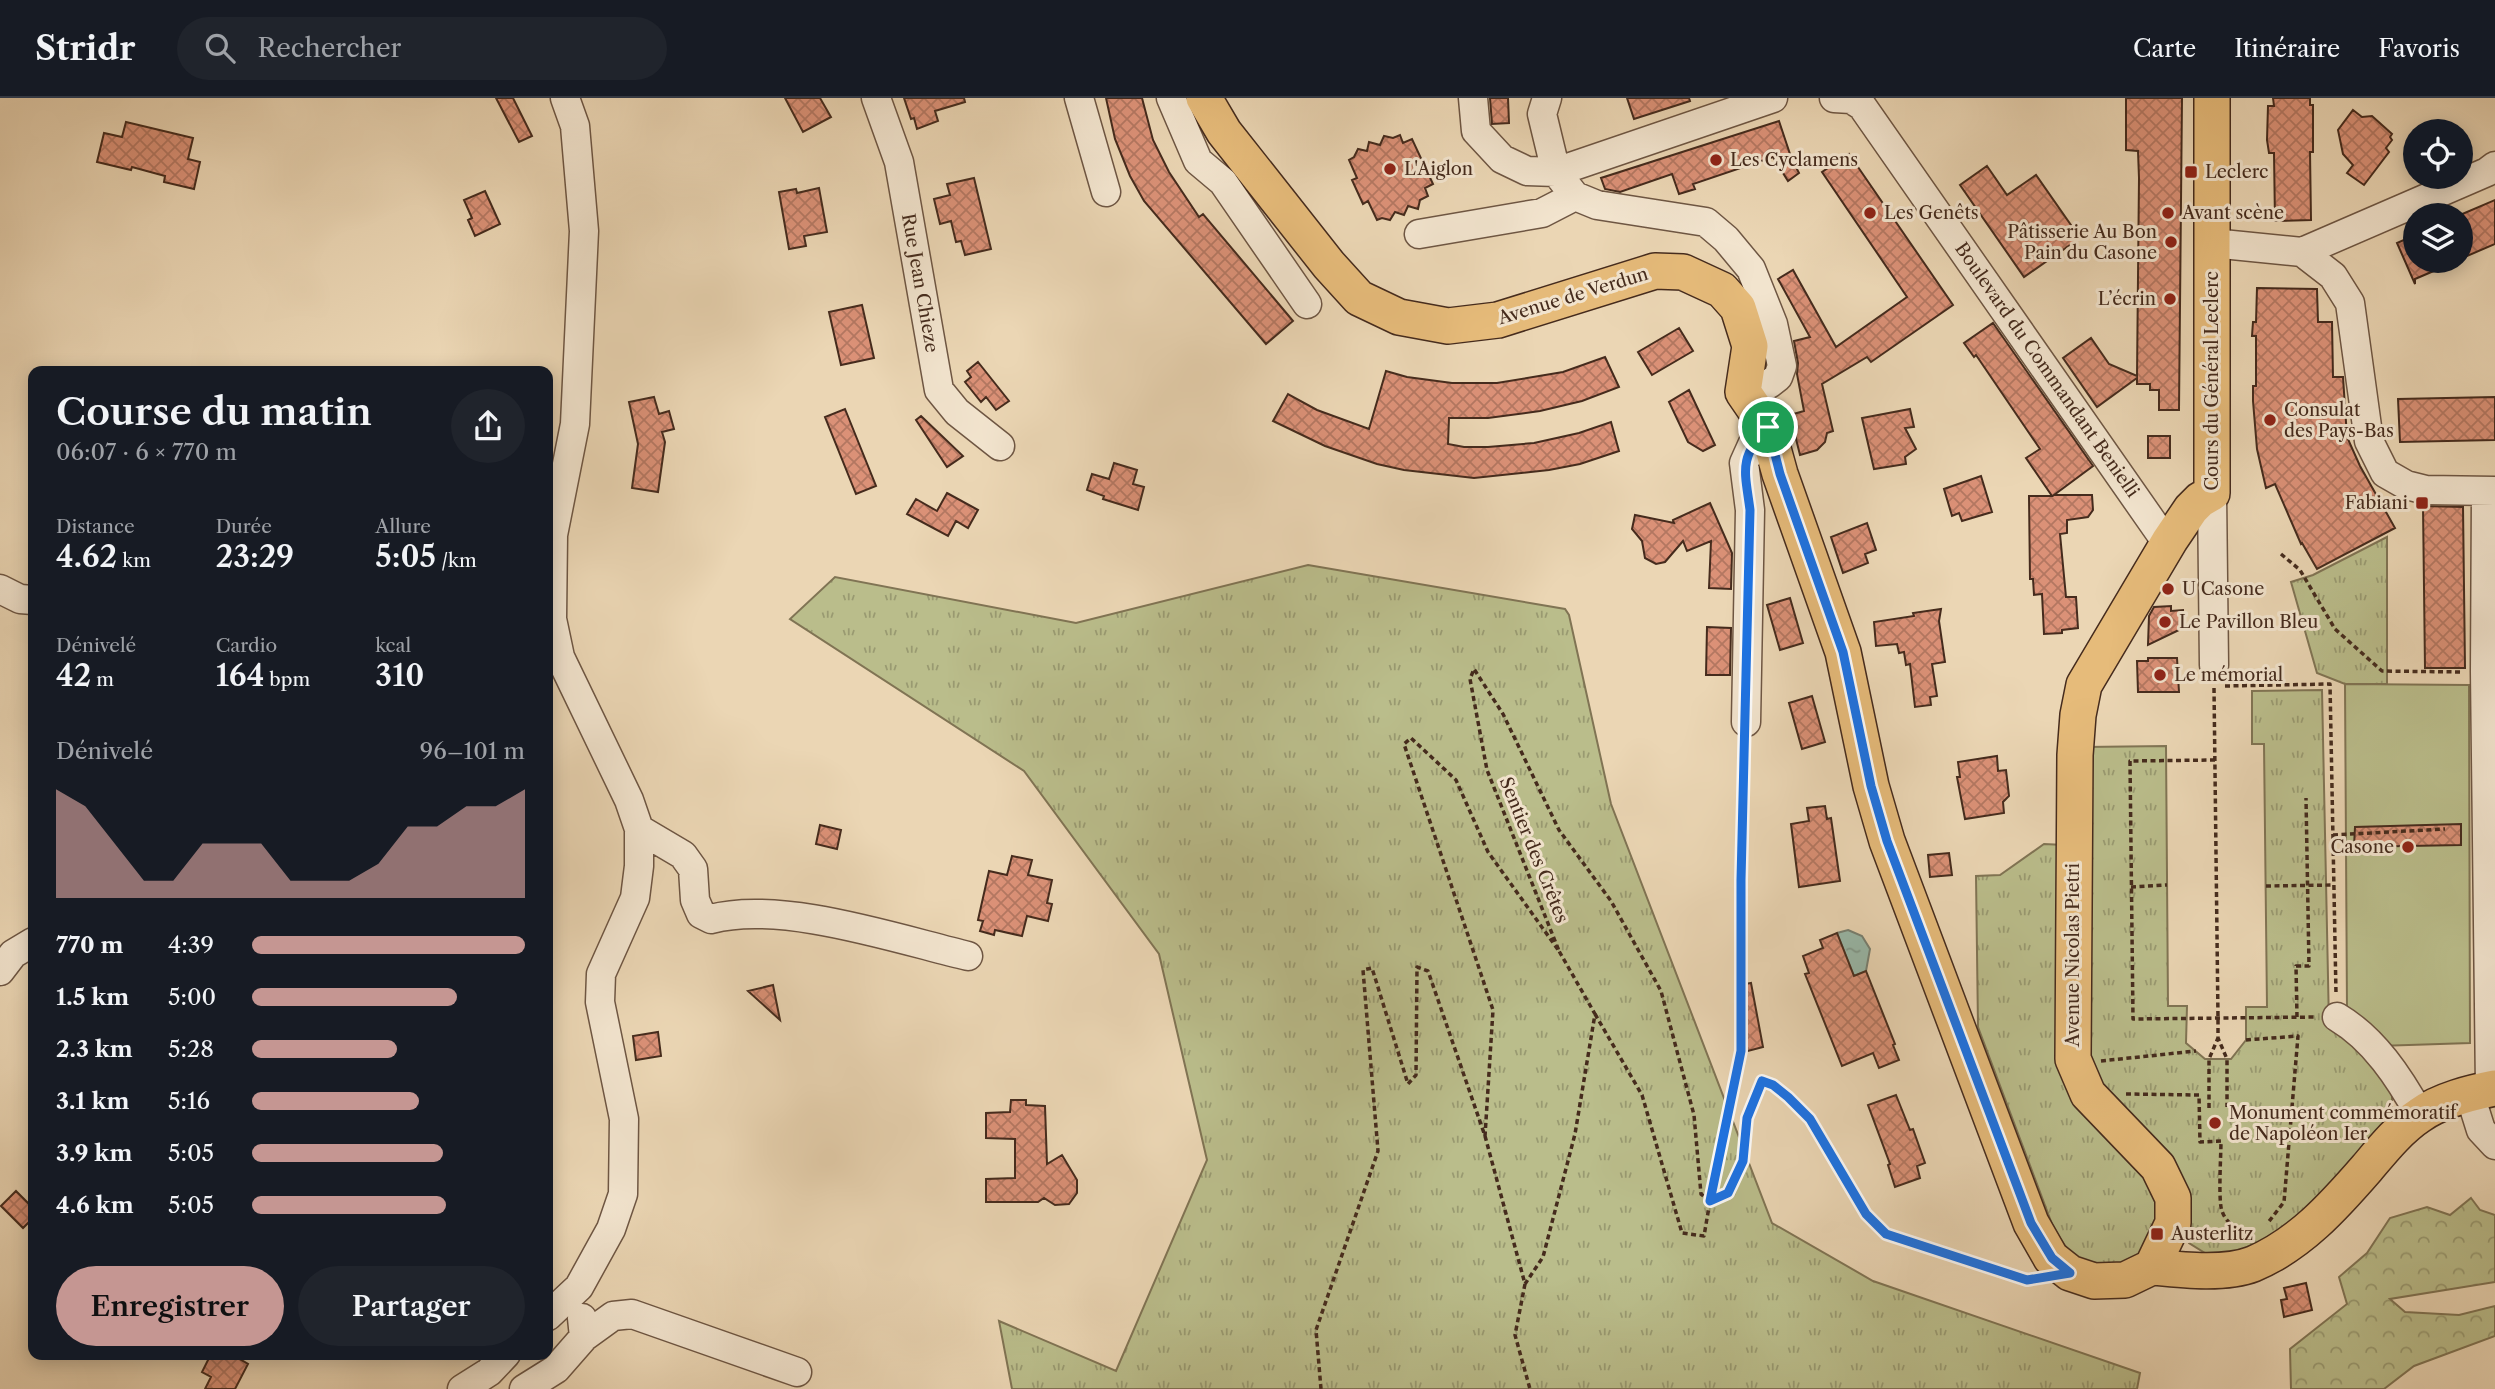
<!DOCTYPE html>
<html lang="fr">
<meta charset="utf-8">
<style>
:root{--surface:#171b24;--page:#20242c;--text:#f1f3f6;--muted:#9ea1a6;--line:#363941;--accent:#c59692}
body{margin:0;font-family:"Libre Caslon Text",serif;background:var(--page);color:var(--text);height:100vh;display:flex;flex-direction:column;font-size:26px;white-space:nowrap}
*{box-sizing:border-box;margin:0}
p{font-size:23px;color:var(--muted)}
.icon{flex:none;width:38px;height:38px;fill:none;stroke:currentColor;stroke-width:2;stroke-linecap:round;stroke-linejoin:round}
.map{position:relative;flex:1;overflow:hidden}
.sheet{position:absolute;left:28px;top:268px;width:525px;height:994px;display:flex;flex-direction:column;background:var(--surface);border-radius:14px;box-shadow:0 4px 18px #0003}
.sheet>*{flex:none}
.tools{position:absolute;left:2403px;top:21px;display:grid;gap:14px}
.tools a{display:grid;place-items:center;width:70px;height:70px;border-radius:50%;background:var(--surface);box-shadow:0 4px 18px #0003;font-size:35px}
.pin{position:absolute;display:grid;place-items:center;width:60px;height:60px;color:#fff;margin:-30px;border:4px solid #fff;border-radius:50%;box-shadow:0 2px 7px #0007}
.round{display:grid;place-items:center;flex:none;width:74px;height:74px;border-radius:37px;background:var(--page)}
.headline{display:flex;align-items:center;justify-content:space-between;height:119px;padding:0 28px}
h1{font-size:38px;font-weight:600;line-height:52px}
.figures{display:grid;grid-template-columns:repeat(3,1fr);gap:10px;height:119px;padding:7px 28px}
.figures div{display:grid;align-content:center}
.figures b{font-size:30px;font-weight:600}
.figures small{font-size:19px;font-weight:400}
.figures p{font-size:19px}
.chart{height:196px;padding:14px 28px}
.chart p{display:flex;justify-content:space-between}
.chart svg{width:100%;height:126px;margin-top:7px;fill:var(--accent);opacity:.7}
.cta{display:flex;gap:14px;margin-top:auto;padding:14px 28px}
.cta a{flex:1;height:80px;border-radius:42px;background:var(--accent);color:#111;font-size:28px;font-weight:600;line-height:80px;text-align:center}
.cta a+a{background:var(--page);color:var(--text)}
ul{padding:0 28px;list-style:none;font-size:23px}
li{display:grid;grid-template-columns:112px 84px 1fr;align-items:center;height:52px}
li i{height:18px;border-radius:9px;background:var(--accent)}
header{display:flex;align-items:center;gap:42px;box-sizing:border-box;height:98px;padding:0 35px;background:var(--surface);border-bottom:2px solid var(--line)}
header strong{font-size:33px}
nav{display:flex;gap:38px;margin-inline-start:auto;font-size:24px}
.search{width:490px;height:63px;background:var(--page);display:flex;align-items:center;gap:18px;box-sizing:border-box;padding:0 24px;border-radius:38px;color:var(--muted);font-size:26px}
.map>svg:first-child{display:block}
</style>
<header>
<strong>Stridr</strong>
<div class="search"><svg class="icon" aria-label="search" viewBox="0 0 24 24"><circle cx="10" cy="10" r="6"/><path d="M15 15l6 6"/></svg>Rechercher</div>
<nav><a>Carte</a><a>Itinéraire</a><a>Favoris</a></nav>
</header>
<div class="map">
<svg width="2495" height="1291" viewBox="0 0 2495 1291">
<defs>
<pattern id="grass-tufts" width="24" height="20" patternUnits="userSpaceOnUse" patternTransform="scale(1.75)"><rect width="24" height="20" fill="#babd8b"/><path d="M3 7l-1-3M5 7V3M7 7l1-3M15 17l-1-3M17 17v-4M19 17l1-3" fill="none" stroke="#999a71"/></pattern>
<pattern id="forest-crowns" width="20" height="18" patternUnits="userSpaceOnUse" patternTransform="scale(1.75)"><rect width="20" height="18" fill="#babd8b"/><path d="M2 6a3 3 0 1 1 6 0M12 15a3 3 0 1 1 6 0" fill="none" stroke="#999a71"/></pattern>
<pattern id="water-ripples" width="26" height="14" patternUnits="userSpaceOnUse" patternTransform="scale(1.75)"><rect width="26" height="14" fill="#98b9aa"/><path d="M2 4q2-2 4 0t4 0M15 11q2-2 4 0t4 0" fill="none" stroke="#7e978a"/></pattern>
<pattern id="building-cross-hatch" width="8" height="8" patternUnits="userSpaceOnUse" patternTransform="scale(1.75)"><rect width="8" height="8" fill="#db9177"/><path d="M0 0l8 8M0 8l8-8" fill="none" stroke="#b37761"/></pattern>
</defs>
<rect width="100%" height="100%" fill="#ebd6b4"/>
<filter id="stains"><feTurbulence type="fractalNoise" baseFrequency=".00286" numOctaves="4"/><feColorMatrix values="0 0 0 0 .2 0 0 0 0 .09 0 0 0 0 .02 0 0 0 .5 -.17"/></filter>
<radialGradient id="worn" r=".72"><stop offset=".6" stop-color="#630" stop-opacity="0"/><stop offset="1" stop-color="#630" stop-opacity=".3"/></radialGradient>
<path fill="url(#grass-tufts)" stroke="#807454" stroke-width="2" d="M2387,439v147h-42l-28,-11 -26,-91 22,-7z
M1308,467l257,44 4,6 42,189 161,419 101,58 267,92 -3,16h-1125l-13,-68 117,50 91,-211 -48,-206 -135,-183 -234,-152 45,-42 241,46z
M2322,592l7,335 25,10 38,59v19l-8,17 -69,74 -53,41 -37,10 -20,-2 -16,-10 -5,-16 -94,-145 -5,-335 81,-1 2,260h19l-1,37 19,16h26l15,-19v-33h21l-3,-263h-12v-53z
M2044,746l20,1v236l82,91 13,40 -7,35 -38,24c-39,-13 -42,-9 -62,-47l-74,-197 -2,-151 24,-1z"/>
<path fill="url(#forest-crowns)" stroke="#807454" stroke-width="2" d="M2471,1100l9,12 15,5v67l-105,17 15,13 54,3 36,-9v30l-81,30 -30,23h-93l-1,-40 57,-45 -8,-27 28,-24 23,-35 37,-11 23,8z"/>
<path fill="#babd8b" stroke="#807454" stroke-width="2" d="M2345,586l124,1 1,358 -92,3 -31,-36z"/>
<path fill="url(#water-ripples)" stroke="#778072" stroke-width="2" d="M1848,832l14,6 8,13 -4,22 -12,5 -17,-43z"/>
<path fill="url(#building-cross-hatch)" stroke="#452b1d" stroke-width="2" d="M496,0h17l19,38 -13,6z
M785,0h35l11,19 -28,15z
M904,0h60l1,4 -30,9 3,10 -21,8 -3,-11 -3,1z
M1106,0h36l11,42 16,32 30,45 4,-3 90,107 -27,23 -122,-143 -14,-25 -15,-37z
M1490,0h18l1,25 -17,1z
M1627,0h62l1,3 -56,18z
M2126,0h56l-3,312h-20v-20h-9v-6h-13v-6l-40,29 -34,-49 28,-20 18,26 28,12 2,-198 -1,-27 -12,-1z
M2273,0h37v7h3v47h-3l1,68 -36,1 -1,-68h-5l-2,-13 1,-34h6z
M2353,12l9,7 10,-1 20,18 -2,3 2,3 -6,8 3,4 -25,33 -17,-12 6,-8 -10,-11 -5,-24z
M1779,23l13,39 7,13 -11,8 -15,-24 -80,27 2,5 -16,5 -7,-20 -52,18 -15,-3 -4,-11z
M126,24l67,16 -5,21 12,3 -6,27 -30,-7 1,-6 -33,-9 -1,3 -34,-8 7,-29 18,4z
M1400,37l3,8 9,-4 21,45 -8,4 3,8 -8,4 -2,9 -10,-3 -4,9 -9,-3 -5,8 -8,-2 -5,2 -9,-19 -5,3 -11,-24 5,-2 -8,-18 5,-3 4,-8 9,2 2,-9 11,3 4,-9 9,2z
M1849,56l104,151 -82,57 -4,-5 -45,27 11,47 -6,2 -2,9 -8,8 -17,5 -10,-40 14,-4 -7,-37 1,-11 -4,-22 16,-4 -32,-58 15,-9 43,77 71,-50 -85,-125z
M1987,68l20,29 29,-20 44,63 -56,39 -64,-92z
M974,80l17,71 -26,6 -4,-14 -5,1 -5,-21 -11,3 -6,-25 16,-4 -3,-11z
M819,90l8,44 -23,4 2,10 -17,3 -10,-57 17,-3 1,4z
M485,93l15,33 -25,12 -7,-16 4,-2 -8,-18z
M2495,102v44l-35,15v-44z
M2415,137v26h42l-42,18v5l-18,-41z
M2257,190l60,1 1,33h14l1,55h10l4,60 13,29 35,62 -78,41 -15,-26 -1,1 -26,-60 -9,4 -9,-39 -4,-48v-15h3v-50h-4l1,-14h3z
M862,207l12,53 -33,7 -12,-53z
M1993,225l100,143 -39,29h38l1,15 -5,7 -21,3v13l-7,1 6,63h10l2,31 -16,2v3l-18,1 -2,-40 -8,1 -1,-16h-3l-1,-83h23l-26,-38 14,-9 -64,-94 -2,2 -10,-14z
M1679,230l14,23 -41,24 -14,-23z
M1605,259l14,30 -37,14 -42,10 -52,7h-39l-1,26 16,3h24l46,-4 45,-10 32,-11 8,29 -39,13 -31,6 -75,8 -70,-8 -27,-6 -52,-18 -52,-25 15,-27 29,16 52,19 17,-58 21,6 45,6h45l66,-11z
M978,264l31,39 -13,9 -10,-13 -5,5 -16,-20 6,-5 -4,-6z
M1689,292l26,55 -12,6 -15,-9 -19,-40z
M654,299l5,17 10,-3 5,18 -12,3 3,10 -7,50 -26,-4 6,-44 -9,-42z
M2495,299v43l-95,2 -2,-43z
M845,311l31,77 -20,8 -31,-77z
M1910,311l4,18 -9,1 11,21 -11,8 1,7 -32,5 -12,-51z
M921,318l42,40 -16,11 -31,-47z
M2148,338h22v22h-22z
M1114,365l23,7 -4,14 11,3 -6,23 -35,-11 1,-3 -17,-6 5,-16 17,5z
M1981,378l11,36 -30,9 -3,-8 -7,3 -8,-27z
M947,395l31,17 -10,18 -12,-7 -8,15 -41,-22 9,-15 21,12z
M1710,405l22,50 -1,36 -22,-1 2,-47 -24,10 -4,-10 -18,21 -9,2 -11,-6 -3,-17 -10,-12 3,-14 39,8 -1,-3z
M2423,408l40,1 2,161h-40z
M1867,425l9,27 -11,4 3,9 -25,10 -12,-36z
M1790,500l13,45 -23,7 -13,-45z
M2171,508v5l12,-1v18l-35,17 1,-29 5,-9z
M1941,511l-2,12 6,41 -13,2 5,32 -7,1 1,8 -16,2 -5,-43 -4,1 -2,-13 -5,1 -2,-9 -21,2 -2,-24 40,-6 -1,-3z
M1707,529l24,1 -1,47h-24z
M2148,560h29l2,34h-41l-1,-31h11z
M1812,598l13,46 -23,7 -13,-46z
M1997,658l1,15 8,-1 3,26 -6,6 1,11 -39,6 -8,-42h3l-2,-15z
M1825,708l2,13 4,-1 9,63 -41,6 -8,-63 18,-3 -2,-13z
M2461,726v21l-107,2 1,-20z
M820,727l21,5 -4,19 -21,-5z
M1949,755l3,22 -22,2 -2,-22z
M1012,758l20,4 -4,15 24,5 -5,23 5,1 -4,17 -21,-5 -5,20 -27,-6 -1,5 -14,-4 3,-10 -5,-1 11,-49 18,4z
M1837,835l17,43 12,-5 29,73 -2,1 6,15 -20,8 -6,-15 -31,13 -37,-92 4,-1 -6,-17 20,-8 -3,-8z
M1751,885l12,64 -19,5 1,-68z
M773,887l7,35 -32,-29z
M658,934l3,24 -25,4 -3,-24z
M1896,997l14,35 3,-1 12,34 -8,3 3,12 -25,9 -7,-22 2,-1 -22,-59z
M1011,1002h15v5l19,1 2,58 15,-9 15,25v13l-8,11 -14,1 -11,-7 -6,4h-52v-23l29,-1v-39l-29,-1v-25l24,-1z
M16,1093l17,17v10l-10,10 -22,-22z
M2306,1185l6,27 -28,7 -3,-17 6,-1 -3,-11z
M211,1256h20l17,10 -13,25h-30l6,-12 -9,-5z"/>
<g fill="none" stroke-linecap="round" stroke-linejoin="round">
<defs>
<path id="minor" d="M565,0l10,28 9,105 -9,193 -22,111 -1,84 8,38 69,143 10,29 44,26 10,14 2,31 6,14 10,5c70,-19 186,20 257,37
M876,0l23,64 40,228 18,22 43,34
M1079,0l27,94
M1171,0l27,63 25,21 84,122
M1473,0l3,33 26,28 25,12 29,1 217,-74
M1547,0l-5,16 14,58 19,24 22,9 109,17 20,17 25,30 22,55 9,42 -4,11 -9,7 -26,8
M1834,0l17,1 11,7 298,427 10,7
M1419,136l123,-21 33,-17
M2212,145l90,9 31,24 17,27 19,138 16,32 21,12 20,5 69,1
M2302,154l185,-80 8,-6
M2486,394l-1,180 5,417
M2212,395l2,172
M0,491l20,10 13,1
M1746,624l4,-212 -6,-47 9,-20 14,-16
M0,873l13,-17 20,-12
M2337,919c37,22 62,60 83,98
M2470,997l11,35 14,15
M548,1218l31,-29 32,-58 12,-35 1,-75 -24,-117 1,-28 34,-76 4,-32v-37
M584,1239l29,-21 19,-2 165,58
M462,1291l27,-17 17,-18
M524,1291l32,-20 28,-32 -2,-19"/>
<path id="major" d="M1204,0l20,34 105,133 30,33 40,19 49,9 50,-6 157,-49 28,1 39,18 16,18 12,38 -7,46 24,35 13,47 63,178 28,134 16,55 144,382 20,35 19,15 24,8 31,-1 27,-13 21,-44v-25l-15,-31 -70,-73 -15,-35 2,-304 3,-40 6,-30 86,-145 21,-31 9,-9 12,-7v-395
M2152,1169c30,3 73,8 101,-3 47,-20 81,-58 114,-96 16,-19 32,-39 53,-53 21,-15 50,-22 75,-27"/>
</defs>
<use href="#minor" stroke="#6e5643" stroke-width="31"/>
<use href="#major" stroke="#452b1d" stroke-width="38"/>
<path stroke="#452b1d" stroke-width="3.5" stroke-dasharray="5 3.5" stroke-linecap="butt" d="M2281,456l19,16 35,59 47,42 80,1
M2225,588l105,-2 6,310
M2214,590l4,330v20l9,21v48
M2215,662l-85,1 3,258 184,-2
M2333,737l112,-6
M2266,788l68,-1
M2131,789l36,-2
M1595,916l47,81 40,138 22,3 6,-35 18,-8 15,-32 4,-43 15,-37 11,4 15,12 21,23 57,94 20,20 141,46 6,-1
M2297,919l-1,-51h13l-3,-168
M2246,942l52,-4 -14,166 -17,22
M2101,963l95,-10
M2126,996l73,1 1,47 21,-1c0,14 -3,60 1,70 4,13 18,21 31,23
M2209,1010v-49l9,-21
M1485,1038l40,148 18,-27 32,-123 20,-120 -36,-63
M1525,1186l-10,51 15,54
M1321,1291l-5,-59 62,-179 -15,-181 9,-2 36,116 8,-9 1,-108 11,4 57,165 8,-126 -89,-266 7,-6 45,42 32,72 71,99 -72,-181 -17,-91 4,-10 29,45 56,116 52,71 50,90 33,124 7,79 9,7 31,-150v-171l4,-135"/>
<use href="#minor" stroke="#f2e4ce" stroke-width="28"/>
<use href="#major" stroke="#e6bb7a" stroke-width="35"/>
</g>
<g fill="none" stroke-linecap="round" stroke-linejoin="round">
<defs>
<path id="route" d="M1768,329l12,47 63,178 28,134 16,55 144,382 21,35 18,15 -43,7 -141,-46 -20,-20 -56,-95 -22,-22 -15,-12 -11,-4 -15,37 -4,43 -15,32 -18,8 31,-150v-171l9,-370c-5,-39 -12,-52 18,-83z"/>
</defs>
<use href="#route" stroke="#fff" stroke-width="14"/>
<use href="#route" stroke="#1a73e8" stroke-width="9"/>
</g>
<g fill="#8f2418" stroke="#f2e4ce" stroke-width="2.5">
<circle cx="1716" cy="62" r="7"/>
<circle cx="1390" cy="71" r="7"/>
<rect x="2184" y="67" width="14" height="14" rx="3.5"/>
<circle cx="1870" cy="115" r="7"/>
<circle cx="2168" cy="115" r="7"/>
<circle cx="2171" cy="144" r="7"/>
<circle cx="2170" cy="201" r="7"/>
<circle cx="2270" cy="322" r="7"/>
<rect x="2415" y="398" width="14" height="14" rx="3.5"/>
<circle cx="2168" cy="491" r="7"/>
<circle cx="2165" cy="524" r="7"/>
<circle cx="2160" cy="577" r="7"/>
<circle cx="2408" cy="749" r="7"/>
<circle cx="2215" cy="1025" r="7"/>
<rect x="2150" y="1129" width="14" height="14" rx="3.5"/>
</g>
<g text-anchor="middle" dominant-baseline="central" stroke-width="6" stroke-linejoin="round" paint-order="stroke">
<g font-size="18" fill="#452b1d" stroke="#f2e4ce" text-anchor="start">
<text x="1730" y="62">Les Cyclamens</text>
<text x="1404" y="71">L'Aiglon</text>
<text x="2205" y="74">Leclerc</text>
<text x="1884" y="115">Les Genêts</text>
<text x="2182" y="115">Avant scène</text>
<text x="2157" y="134" text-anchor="end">Pâtisserie Au Bon<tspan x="2157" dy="21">Pain du Casone</tspan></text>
<text x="2156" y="201" text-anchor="end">L’écrin</text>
<text x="2284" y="312">Consulat<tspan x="2284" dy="21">des Pays-Bas</tspan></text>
<text x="2408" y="405" text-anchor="end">Fabiani</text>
<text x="2182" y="491">U Casone</text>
<text x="2179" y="524">Le Pavillon Bleu</text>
<text x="2174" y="577">Le mémorial</text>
<text x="2394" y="749" text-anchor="end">Casone</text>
<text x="2229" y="1015">Monument commémoratif<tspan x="2229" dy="21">de Napoléon Ier</tspan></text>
<text x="2171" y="1136">Austerlitz</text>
</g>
<g font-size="18" fill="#452b1d" stroke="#f2e4ce">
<text transform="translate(920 185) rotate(80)">Rue Jean Chieze</text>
<text transform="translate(1573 198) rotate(-17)">Avenue de Verdun</text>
<text transform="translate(2047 272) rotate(55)">Boulevard du Commandant Benielli</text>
<text transform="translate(2212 283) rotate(-90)">Cours du Général Leclerc</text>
<text transform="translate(1534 752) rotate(68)">Sentier des Crêtes</text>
<text transform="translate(2073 857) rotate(-90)">Avenue Nicolas Pietri</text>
</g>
</g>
<rect width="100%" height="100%" filter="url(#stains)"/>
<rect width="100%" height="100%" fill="url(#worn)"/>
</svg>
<div class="tools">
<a><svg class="icon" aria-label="locate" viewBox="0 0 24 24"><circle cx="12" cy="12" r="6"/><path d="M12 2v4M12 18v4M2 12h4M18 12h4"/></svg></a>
<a><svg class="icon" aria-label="layers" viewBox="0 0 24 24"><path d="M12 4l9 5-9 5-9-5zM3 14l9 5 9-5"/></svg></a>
</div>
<div class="pin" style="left:1768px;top:329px;background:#1e9e55"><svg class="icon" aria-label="arrive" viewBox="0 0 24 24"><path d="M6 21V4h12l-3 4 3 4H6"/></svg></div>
<section class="sheet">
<div class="headline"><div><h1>Course du matin</h1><p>06:07 · 6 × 770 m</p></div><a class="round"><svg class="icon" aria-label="share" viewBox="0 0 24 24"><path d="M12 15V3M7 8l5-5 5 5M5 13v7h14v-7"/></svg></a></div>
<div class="figures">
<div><p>Distance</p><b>4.62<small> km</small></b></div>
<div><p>Durée</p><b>23:29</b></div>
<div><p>Allure</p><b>5:05<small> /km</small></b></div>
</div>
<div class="figures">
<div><p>Dénivelé</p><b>42<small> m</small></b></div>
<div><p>Cardio</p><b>164<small> bpm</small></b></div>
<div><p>kcal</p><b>310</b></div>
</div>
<div class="chart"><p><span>Dénivelé</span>96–101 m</p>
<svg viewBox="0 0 160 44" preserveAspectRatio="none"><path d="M0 44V6L10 12L20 25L30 38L40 38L50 25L60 25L70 25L80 38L90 38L100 38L110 32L120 19L130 19L140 12L150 12L160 6V44z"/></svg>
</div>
<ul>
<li><b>770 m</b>4:39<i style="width:100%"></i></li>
<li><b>1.5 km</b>5:00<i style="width:75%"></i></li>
<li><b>2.3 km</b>5:28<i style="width:53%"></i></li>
<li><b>3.1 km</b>5:16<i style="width:61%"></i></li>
<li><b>3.9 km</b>5:05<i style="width:70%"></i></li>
<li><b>4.6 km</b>5:05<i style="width:71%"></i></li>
</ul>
<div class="cta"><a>Enregistrer</a><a>Partager</a></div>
</section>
</div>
